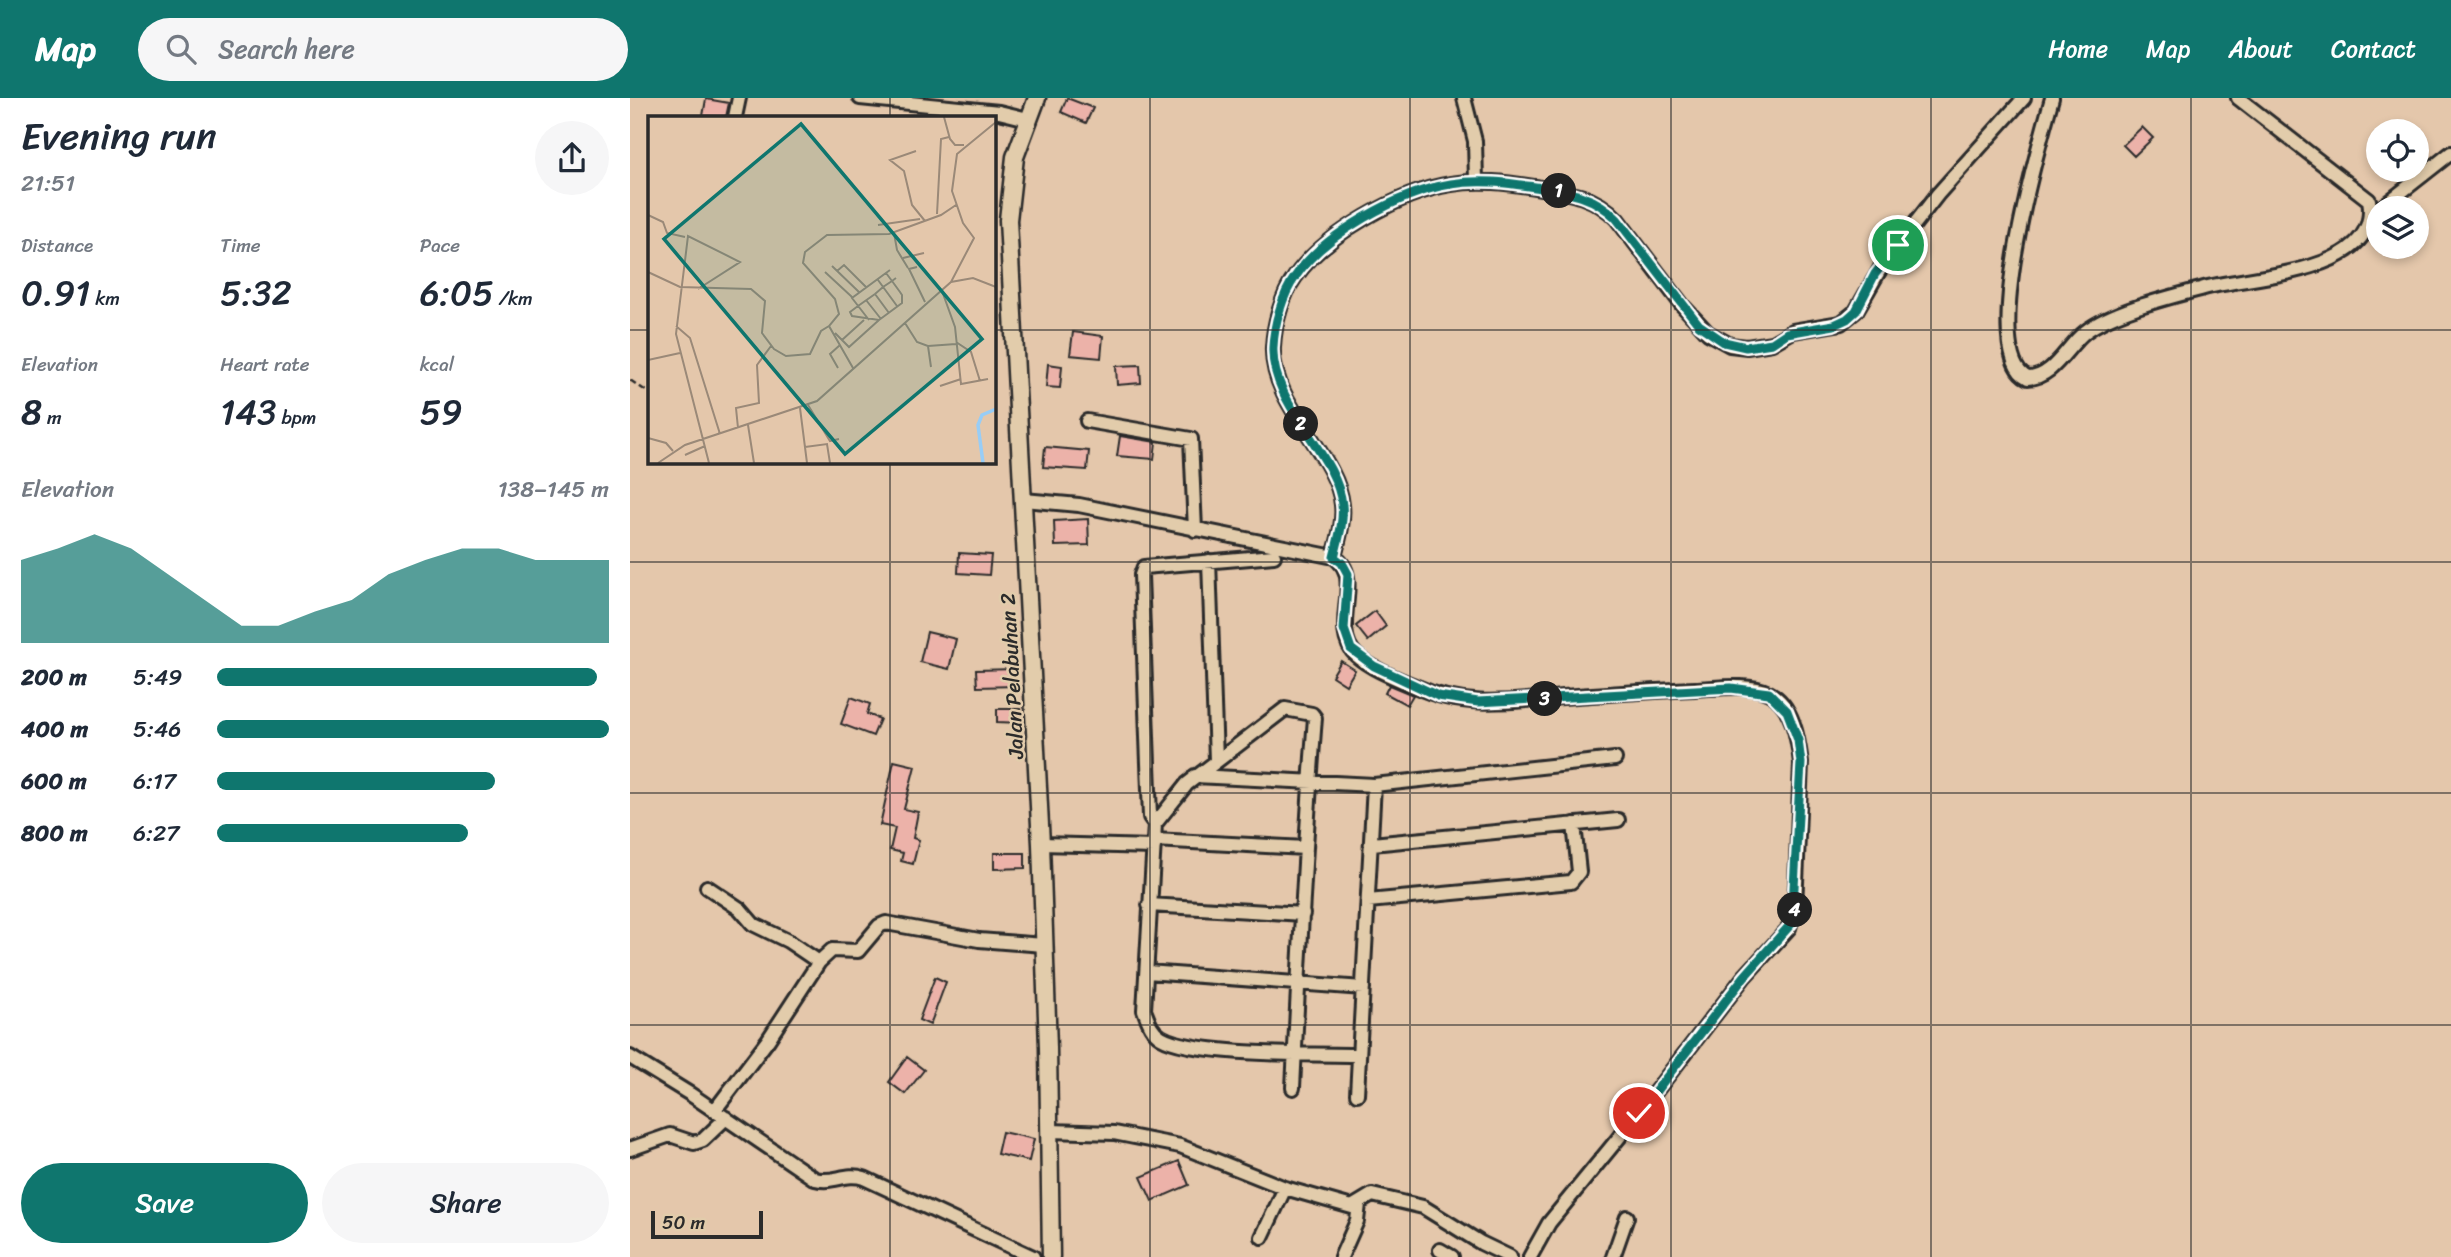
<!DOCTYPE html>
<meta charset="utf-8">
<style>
:root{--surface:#fff;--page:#f6f6f7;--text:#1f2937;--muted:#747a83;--accent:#0f766e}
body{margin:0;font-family:Sriracha,sans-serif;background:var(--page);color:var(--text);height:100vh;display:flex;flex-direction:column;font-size:26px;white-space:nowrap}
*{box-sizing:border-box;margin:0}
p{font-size:23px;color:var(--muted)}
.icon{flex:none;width:38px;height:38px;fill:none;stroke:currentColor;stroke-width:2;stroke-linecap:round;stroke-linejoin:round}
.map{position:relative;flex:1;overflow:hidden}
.drawer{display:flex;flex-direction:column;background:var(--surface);width:630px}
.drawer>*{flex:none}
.controls{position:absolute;left:1736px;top:21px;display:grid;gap:14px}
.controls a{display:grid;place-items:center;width:63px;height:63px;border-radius:50%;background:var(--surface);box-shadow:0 4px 10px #0003;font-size:35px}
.scale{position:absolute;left:21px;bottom:18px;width:112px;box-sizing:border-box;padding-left:7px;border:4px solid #2b2b2b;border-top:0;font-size:19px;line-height:24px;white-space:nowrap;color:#2b2b2b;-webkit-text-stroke:5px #e2ccab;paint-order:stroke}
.pin{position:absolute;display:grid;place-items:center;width:60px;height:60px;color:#fff;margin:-30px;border:4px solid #fff;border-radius:50%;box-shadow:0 2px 7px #0007}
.km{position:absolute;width:35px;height:35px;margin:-18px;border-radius:50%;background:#222;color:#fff;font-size:19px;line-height:35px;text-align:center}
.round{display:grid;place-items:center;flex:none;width:74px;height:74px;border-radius:37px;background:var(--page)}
.summary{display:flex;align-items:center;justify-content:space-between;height:119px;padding:0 21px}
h1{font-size:38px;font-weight:600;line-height:52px}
.metrics{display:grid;grid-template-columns:repeat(3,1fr);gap:10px;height:119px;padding:7px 21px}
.metrics div{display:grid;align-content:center}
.metrics b{font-size:35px;font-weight:600}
.metrics small{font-size:19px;font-weight:400}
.metrics p{font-size:19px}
.chart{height:196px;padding:14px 21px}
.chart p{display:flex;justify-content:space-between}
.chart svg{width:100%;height:126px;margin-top:7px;fill:var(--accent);opacity:.7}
.primary-button{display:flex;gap:14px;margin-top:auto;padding:14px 21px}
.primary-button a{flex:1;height:80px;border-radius:42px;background:var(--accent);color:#fff;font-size:28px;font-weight:600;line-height:80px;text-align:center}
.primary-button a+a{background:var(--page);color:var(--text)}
ul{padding:0 21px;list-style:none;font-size:23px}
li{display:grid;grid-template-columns:112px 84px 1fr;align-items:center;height:52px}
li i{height:18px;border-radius:9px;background:var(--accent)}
header{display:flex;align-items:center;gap:42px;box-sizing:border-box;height:98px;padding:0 35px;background:var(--accent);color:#fff}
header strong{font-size:33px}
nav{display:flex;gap:38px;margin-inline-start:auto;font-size:24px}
.search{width:490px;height:63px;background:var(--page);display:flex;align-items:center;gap:18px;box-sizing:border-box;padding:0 24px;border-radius:38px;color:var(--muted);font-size:26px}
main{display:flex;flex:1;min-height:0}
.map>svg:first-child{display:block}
</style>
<header>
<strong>Map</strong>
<div class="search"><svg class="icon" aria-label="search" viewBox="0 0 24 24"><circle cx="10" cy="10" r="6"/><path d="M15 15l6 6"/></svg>Search here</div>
<nav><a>Home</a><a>Map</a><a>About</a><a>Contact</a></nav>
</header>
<main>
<section class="drawer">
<div class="summary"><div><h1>Evening run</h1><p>21:51</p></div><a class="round"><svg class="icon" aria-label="share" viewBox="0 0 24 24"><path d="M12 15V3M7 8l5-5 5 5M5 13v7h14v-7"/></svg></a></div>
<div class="metrics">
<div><p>Distance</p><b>0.91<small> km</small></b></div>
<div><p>Time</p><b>5:32</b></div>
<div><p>Pace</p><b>6:05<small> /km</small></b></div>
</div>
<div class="metrics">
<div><p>Elevation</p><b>8<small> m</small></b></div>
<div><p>Heart rate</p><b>143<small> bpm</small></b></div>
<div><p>kcal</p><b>59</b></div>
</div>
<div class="chart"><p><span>Elevation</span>138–145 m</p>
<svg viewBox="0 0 160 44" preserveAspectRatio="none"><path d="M0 44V15L10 11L20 6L30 11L40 20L50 29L60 38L70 38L80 33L90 29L100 20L110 15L120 11L130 11L140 15L150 15L160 15V44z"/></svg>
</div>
<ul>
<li><b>200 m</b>5:49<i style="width:97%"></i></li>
<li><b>400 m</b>5:46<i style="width:100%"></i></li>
<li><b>600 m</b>6:17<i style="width:71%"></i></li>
<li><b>800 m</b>6:27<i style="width:64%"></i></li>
</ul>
<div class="primary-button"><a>Save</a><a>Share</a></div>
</section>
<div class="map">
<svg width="1821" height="1159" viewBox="0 0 1821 1159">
<rect width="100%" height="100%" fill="#e4c7ab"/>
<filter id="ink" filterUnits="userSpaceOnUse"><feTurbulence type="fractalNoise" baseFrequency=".0143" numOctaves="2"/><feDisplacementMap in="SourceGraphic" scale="14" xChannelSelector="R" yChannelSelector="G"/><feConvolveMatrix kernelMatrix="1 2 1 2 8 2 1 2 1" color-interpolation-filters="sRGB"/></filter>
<g filter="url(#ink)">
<path fill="#ecb2a9" stroke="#2b2b2b" stroke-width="2" d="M437,0l26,10 -7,15 -25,-11z
M76,1l23,4 -3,14 -23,-1z
M1512,29l11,11 -19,18 -11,-11z
M443,234l30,4 -2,22 -31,-3z
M418,266l14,2 -2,22 -14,-1z
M510,267l1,18 -24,2 -1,-19z
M490,338l36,6 -2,17 -37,-3z
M415,349l44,4 -2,19 -44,-3z
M458,421l1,26 -34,1 -1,-25z
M329,455l32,2 -2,20 -31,-2z
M745,513l11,15 -18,15 -12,-15z
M297,534l29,7 -7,30 -29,-7z
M711,563l14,9 -9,15 -14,-9z
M386,571v17l-39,1 -1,-17z
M759,587l24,10 -6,10 -22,-12z
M221,599l19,7 -3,10 13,5 -7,17 -32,-12z
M367,611h24v14l-24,-1z
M264,663l21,5 -11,43 14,3 -5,26 6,2 -6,24 -12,-3 2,-8 -13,-3 5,-22 -15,-3z
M364,755h31v15l-31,1z
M305,879l11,5 -16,43 -11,-5z
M277,959l17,13 -19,24 -16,-12z
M372,1034l32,7 -5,22 -32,-7z
M549,1063l10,24 -37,16 -11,-24z"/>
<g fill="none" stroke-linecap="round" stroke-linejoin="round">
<defs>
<path id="minor" d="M230,0l139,14 29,7
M834,0l11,43 1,40
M1422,0c-12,43 -75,258 -24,280 25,0 39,-32 57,-46 27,-21 85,-35 119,-44 48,-13 179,-14 165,-88l-131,-102
M105,19l4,-19
M1751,110l70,-55
M457,323l104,18 4,91
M394,402l55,5 255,52c32,20 -6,71 22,98 15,14 42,24 61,32 47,22 96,14 146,10 44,-3 88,-6 132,-8 23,-1 54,-6 74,4 24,12 29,46 32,70l-6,144 -6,21 -45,49 -105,136 -90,110 -19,34
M704,459c4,-16 10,-35 8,-52 -4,-50 -72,-100 -69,-158 1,-22 9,-52 22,-70 30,-43 105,-85 156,-93 29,-5 56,-1 84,3 32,5 59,8 82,32l66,87 25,27 22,12 17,2 25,-4 21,-12 48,-8 15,-12 26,-45 56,-72 86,-96
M579,463l7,199
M565,678l179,9 -17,309
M744,687l241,-26
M525,726l-5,-7 -9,-242 3,-8 130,-11
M524,742l152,8
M411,746l113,3
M742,746l246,-24
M77,789l33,22 13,15 35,17 31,21 13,-12 26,1 21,-25 7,-3 93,17 65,5
M738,803l203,-19 8,-10 -5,-48
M519,807l154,9
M517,874l216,16
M0,959l60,37 125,85c19,5 30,-7 49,-1l169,79
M663,990c6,-123 12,-247 22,-370l-3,-4 -27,-5 -98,75 -32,40 -11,186c4,10 7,21 17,27 32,19 155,17 197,18
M85,1012l53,-70 51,-78
M420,1033l64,2 66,13 105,42 -23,49
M0,1051l40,-14 24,8 9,-3 23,-22
M655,1090l67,19 20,-12 51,12 58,36 29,14
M810,1152l12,7
M711,1159l16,-36 2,-17
M983,1159l14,-40"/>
<path id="secondary" d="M407,0l-22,59 -7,63 33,624 7,204 3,209"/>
</defs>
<use href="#minor" stroke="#2b2b2b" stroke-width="18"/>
<use href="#secondary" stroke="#2b2b2b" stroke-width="21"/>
<path stroke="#2b2b2b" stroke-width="2.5" stroke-dasharray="7 5" stroke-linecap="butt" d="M0,282l19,13"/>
<use href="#minor" stroke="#e2ccab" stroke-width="12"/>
<use href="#secondary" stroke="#e2ccab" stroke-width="16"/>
</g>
</g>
<g fill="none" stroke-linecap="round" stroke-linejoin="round" filter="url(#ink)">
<defs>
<path id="route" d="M1009,1015l105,-136 48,-54 9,-160 -3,-23 -11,-29 -18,-18 -38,-5 -253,14 -40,-6 -64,-30 -23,-17 -7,-20 4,-55 -6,-11 -8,-6c4,-17 10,-35 8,-52 -4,-50 -72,-100 -69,-158 1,-22 9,-52 22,-70 29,-43 105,-85 156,-93 29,-5 56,-1 84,3 32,5 59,8 82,32l82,106 25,17 22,5 26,-4 15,-10 47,-8 13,-6 9,-8 19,-37 23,-29"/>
</defs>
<use href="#route" stroke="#fff" stroke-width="14"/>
<use href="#route" stroke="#0f766e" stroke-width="9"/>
</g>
<path fill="none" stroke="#2b2b2b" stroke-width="2" stroke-opacity="0.55" d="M260,0v19M520,0v1159M780,0v1159M1041,0v1159M1301,0v1159M1561,0v1159M0,232h19M364,232h1457M260,364v795M0,464h1821M0,695h1821M0,927h1821"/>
<g text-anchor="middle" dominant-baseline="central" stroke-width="5" stroke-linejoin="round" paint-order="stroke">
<g font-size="21" fill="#2b2b2b" stroke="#e2ccab">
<text transform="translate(382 578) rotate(-93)">Jalan Pelabuhan 2</text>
</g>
</g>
<g transform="translate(18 18)">
<rect width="348" height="348" fill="#e4c7ab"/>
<path fill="none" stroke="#98cdf6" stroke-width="3.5" d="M335,347l-5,-38 4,-10 14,-6"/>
<path fill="none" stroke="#9a8978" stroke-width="2" d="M296,1l6,22 5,6h9M268,35l-26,9 14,11 8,34 13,16M289,98l4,-75 8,-2M0,99l15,7 4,11 18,4M230,109l42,-6M246,117l3,17 11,18M255,142l21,-5M184,150l28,27M269,151l-8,2 16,33M189,155l7,-6 22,22M0,156l32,15 71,2 14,12 -3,32 12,16 12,7 24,-2 11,-23 8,-5M177,156l27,25M238,157l6,8 8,11 2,3v8l-23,17 -27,-4 -2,-4 8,-6 17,-12 8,-7 9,-6 4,-3M230,164l19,26M303,166l23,-44 -11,-15 -11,-32 5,-37 39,-32M50,173l42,-27 -52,-26 -12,98 33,129M294,175l13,36 6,57 27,-5M227,178l14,19M218,184l15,19M221,204l-17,-22 38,-28M257,207l12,19 11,4 3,21M28,210l14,12 30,96M187,217l14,14 30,-27M194,224l22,-20M308,226l15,10 9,29M280,230l28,-2M0,244l32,-7M190,252l-8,-14 10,-9M205,252l-24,-42 10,-12 -4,-15 -32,-36 2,-11 22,-17 62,-1 52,-19 15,-10M292,270l21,-7M160,289l22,36 9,-2M152,292l7,55M100,309l6,38M90,312l-2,-20 23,-5 -2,-38 14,-19M0,322l18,5 7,8M157,331l22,-3 3,19M37,339l20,-9M10,347l27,-18 132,-44 134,-119 22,-4 23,9"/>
<path fill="#0f766e" fill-opacity="0.15" stroke="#0f766e" stroke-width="3.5" d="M153,8l181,215 -137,115 -181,-215z"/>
<rect width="348" height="348" fill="none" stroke="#2b2b2b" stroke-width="3.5"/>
</g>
</svg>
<div class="controls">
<a><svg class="icon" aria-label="locate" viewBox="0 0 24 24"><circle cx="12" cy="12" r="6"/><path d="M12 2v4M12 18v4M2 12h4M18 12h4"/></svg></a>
<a><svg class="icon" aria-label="layers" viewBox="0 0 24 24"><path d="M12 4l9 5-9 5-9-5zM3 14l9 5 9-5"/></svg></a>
</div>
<div class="scale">50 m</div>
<div class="pin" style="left:1268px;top:147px;background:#1e9e55"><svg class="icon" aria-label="arrive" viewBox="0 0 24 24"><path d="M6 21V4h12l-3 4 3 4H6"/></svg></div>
<div class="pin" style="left:1009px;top:1015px;background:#d93025"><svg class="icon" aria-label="check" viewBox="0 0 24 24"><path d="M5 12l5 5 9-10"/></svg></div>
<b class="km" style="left:929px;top:93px">1</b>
<b class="km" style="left:671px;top:326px">2</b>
<b class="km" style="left:915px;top:601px">3</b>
<b class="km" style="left:1165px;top:812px">4</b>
</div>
</main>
